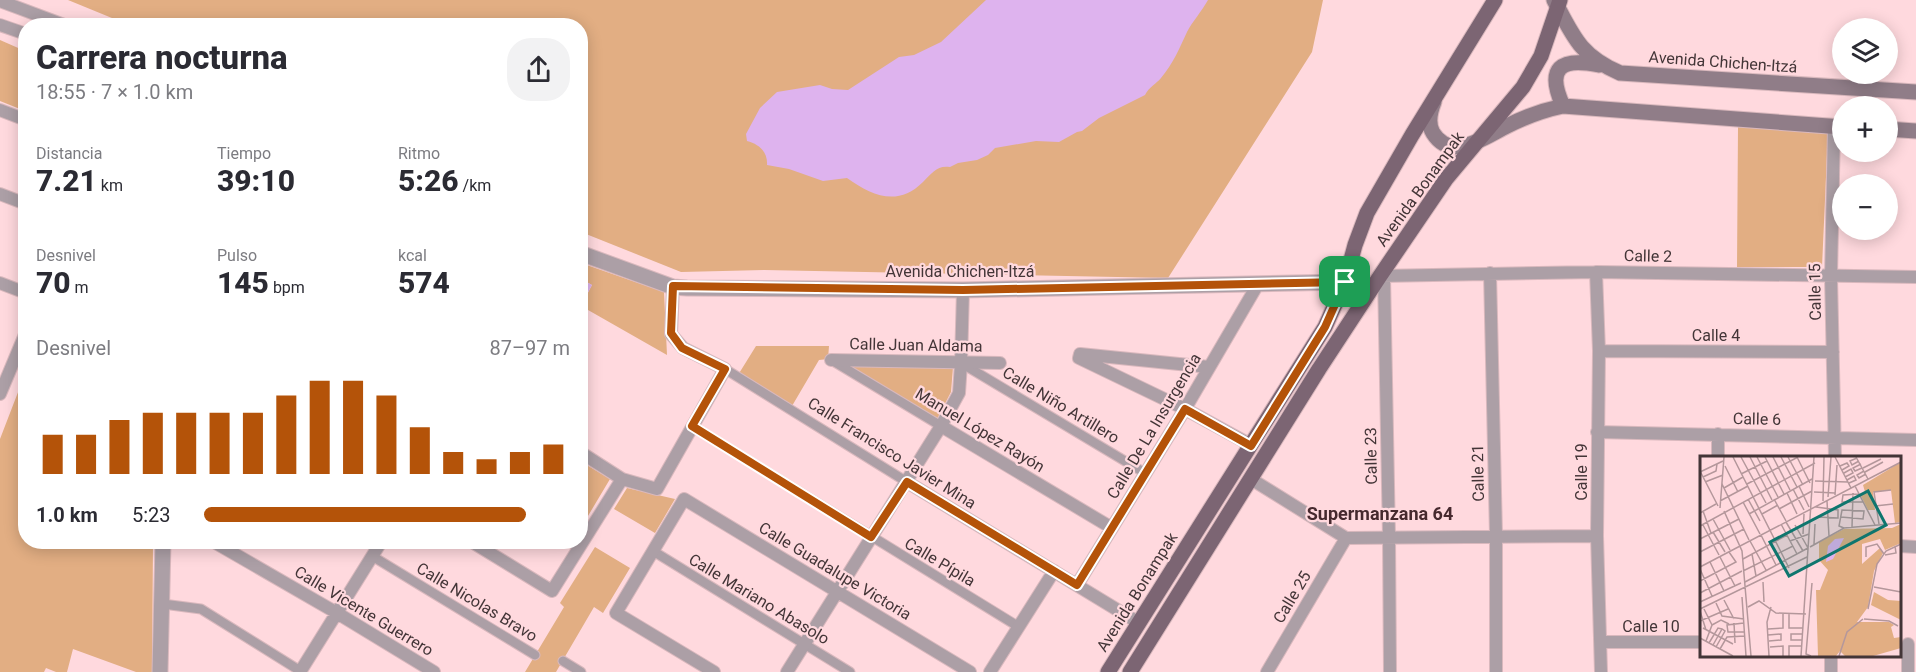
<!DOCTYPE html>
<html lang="es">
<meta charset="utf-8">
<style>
:root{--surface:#fff;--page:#f2f2f3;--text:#2b2b33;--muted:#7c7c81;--accent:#b45309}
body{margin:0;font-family:Roboto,sans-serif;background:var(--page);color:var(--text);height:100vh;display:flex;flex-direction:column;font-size:22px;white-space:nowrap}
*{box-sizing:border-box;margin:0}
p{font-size:20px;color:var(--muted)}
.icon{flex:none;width:33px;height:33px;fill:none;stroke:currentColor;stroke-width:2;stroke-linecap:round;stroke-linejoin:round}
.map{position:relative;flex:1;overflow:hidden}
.panel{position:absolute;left:18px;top:18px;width:570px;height:531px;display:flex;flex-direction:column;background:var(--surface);border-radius:24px;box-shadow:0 3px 15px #0003}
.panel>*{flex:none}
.controls{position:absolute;left:1832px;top:18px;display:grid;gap:12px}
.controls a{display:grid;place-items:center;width:66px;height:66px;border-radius:50%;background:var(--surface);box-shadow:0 3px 15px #0003;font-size:30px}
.pin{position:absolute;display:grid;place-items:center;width:51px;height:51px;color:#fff;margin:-26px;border-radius:12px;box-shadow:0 3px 9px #0006}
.round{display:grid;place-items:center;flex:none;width:63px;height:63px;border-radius:24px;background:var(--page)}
.headline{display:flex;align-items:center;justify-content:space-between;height:102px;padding:0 18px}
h1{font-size:33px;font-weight:800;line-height:45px}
.stats{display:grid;grid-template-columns:repeat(3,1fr);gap:9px;height:102px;padding:6px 18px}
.stats div{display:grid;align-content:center}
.stats b{font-size:30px;font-weight:800}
.stats small{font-size:16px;font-weight:400}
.stats p{font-size:16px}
.chart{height:168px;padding:12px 18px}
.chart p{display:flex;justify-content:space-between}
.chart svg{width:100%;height:108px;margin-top:6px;stroke:var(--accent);stroke-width:6}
ul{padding:0 18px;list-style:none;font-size:20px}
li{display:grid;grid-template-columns:96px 72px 1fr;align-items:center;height:45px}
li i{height:15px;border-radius:8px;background:var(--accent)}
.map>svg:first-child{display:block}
</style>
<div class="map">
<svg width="1916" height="672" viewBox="0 0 1916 672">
<rect width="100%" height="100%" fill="#ffd9de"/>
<path fill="#e2ae83" d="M68,0h1255l-11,52 -144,226 -404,-8 -83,2 -100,-40 -1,-206 -451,-1z
M0,40l25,11v60l-25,-10z
M1738,127l90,5 -6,135h-85z
M581,263l83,29 3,63 -86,-49 11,-21 -11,-6z
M756,346h73l-1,13 -9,1 -27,46 -54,-31z
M838,362l115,5 -2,25 -14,27z
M25,374l1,168h127l-1,130h-16l-63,-23 -6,23h-11l-10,-4 -2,4h-44v-233z
M580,461l30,18 -28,47 -2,-1z
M627,488l48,11 -20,34 -41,-24z
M595,547l35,21 -27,45 -9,-6 -38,65h-31l39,-65 -4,-4z"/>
<path fill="#deb3ee" d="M986,0h222c-6,11 -16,22 -21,32 -7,15 -14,32 -26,46 -5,6 -12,9 -16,17l-46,23 -17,13 -5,1 -18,10 -23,-1 -41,7 -7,7 -11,5 -19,3 -8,4c-13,-2 -18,6 -27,15 -25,25 -51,14 -76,-4l-24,3 -34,-12 -22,-4c1,-13 -8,-21 -20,-24l-1,-7 14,-26 17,-16 43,-7 12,4 16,1 51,-33 15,-2 27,-13z
M581,279l11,6 -11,20z"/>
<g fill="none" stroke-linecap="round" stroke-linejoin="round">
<defs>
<path id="pedestrian" d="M833,361l108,65
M961,363l184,110
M725,369l182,113
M692,426l327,201
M653,551l197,121
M372,556l163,99
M163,604l38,5 101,63
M563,661l18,11"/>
<path id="minor" d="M0,1l67,25
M0,25l26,9
M0,110l26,10
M1834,127l-3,150 4,181
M0,194l26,10
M1596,272l3,79 -2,185 4,136
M1490,273l6,262v137
M1380,276l216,-4 320,5
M1384,276l5,261 1,135
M0,283l26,10
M1599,351l234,1
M831,360l169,3
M1209,367l-129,-13 -1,4 106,51 66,36
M0,394l26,-62
M941,426l171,102
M1597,432l319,8
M580,452l42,27 35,10 68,-120 -42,-21 -12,-14 2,-47
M1718,458v-24
M1251,479l95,59 251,-2
M907,482l232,141
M214,542l123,71 97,59
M472,542l80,49 70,-112
M1900,546l16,1
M1077,585l108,-176 73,-125
M1601,642h101
M300,672l81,-130
M714,672l-98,-59 68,-114 286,173
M787,672l154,-246 18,-33 2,-30 2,-73
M990,672l64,-101
M1267,672l79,-134
M1831,672v-16
M1908,672v-28"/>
<path id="tertiary" d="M580,253l93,34 14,1 276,2 382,-8
M160,672l3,-130"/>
<path id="secondary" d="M1554,0c19,36 26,56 66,73l296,19
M1434,102c-4,10 -7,21 -1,31 19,30 53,3 74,-7 18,-9 37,-16 56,-20l279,21
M1563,106c-17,-38 -3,-49 36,-41
M1887,129l29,2"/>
<path id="primary" d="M1108,672l217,-345 20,-45 10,-37 12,-32 45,-78 83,-135
M1130,672l189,-303 61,-93 66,-97 77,-92 18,-31 19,-56"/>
</defs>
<use href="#pedestrian" stroke="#d9b8bd" stroke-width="11"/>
<use href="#minor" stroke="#d9b8bd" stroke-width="14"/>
<use href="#tertiary" stroke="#d9b8bd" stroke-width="17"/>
<use href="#secondary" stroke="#d9b8bd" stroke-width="17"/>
<use href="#primary" stroke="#d9b8bd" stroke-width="17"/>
<use href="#pedestrian" stroke="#ac9fa6" stroke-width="9"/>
<use href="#minor" stroke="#ac9fa6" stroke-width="12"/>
<use href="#tertiary" stroke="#ac9fa6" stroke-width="15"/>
<use href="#secondary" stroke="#907d88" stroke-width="15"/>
<use href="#primary" stroke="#7c6573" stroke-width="15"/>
</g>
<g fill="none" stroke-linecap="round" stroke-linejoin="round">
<defs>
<path id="route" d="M1345,282l-20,45 -74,119 -66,-37 -108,176 -170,-103 -36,55 -179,-111 33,-57 -43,-21 -11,-15 2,-47 290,4z"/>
</defs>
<use href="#route" stroke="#fff" stroke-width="12"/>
<use href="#route" stroke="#b45309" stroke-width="8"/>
</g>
<g text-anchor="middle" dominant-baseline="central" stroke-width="4.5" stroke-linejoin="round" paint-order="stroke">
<g font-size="16" fill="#433537" stroke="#ffd9de">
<text transform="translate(1723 62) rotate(4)">Avenida Chichen-Itzá</text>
<text transform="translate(1420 189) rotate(-54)">Avenida Bonampak</text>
<text transform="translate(1648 256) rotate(1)">Calle 2</text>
<text x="960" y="271">Avenida Chichen-Itzá</text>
<text transform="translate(1815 292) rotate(-91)">Calle 15</text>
<text x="1716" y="335">Calle 4</text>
<text transform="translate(916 345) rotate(1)">Calle Juan Aldama</text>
<text transform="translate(1061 405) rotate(31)">Calle Niño Artillero</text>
<text transform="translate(1757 419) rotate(1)">Calle 6</text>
<text transform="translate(1154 426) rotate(-59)">Calle De La Insurgencia</text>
<text transform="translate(980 430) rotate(31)">Manuel López Rayón</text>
<text transform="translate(892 453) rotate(32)">Calle Francisco Javier Mina</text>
<text transform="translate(1371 456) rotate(-91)">Calle 23</text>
<text transform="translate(1581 472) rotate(-90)">Calle 19</text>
<text transform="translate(1478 473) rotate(-91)">Calle 21</text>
<text transform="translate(940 562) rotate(31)">Calle Pípila</text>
<text transform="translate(835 571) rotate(31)">Calle Guadalupe Victoria</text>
<text transform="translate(1137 592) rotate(-58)">Avenida Bonampak</text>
<text transform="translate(1292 597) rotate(-59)">Calle 25</text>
<text transform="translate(759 599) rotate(31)">Calle Mariano Abasolo</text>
<text transform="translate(477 602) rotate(31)">Calle Nicolas Bravo</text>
<text transform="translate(364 611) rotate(31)">Calle Vicente Guerrero</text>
<text x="1651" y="626">Calle 10</text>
</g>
<g font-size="18" font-weight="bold" fill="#46292e" stroke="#ffd9de">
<text x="1380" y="513">Supermanzana 64</text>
</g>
</g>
<g transform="translate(1700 456)">
<rect width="201" height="201" fill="#ffd9de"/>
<path d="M201,6v60l-6,1 -4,-33 -18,2 2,18h-7l-8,-16 5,-2 -2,-7zM201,68v19l-16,7 -5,-11 -18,5v20l18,-16 3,5 -9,18 -6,36 -11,15h32l5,3 -3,2 3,11 7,-1v11l-28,8h-28l-5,-5 -4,5h-18l-2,-66h4l8,-20 -9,-10v-18l25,-13 48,-1zM174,136l14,8 13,1v19l-30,-15z" fill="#e2ae83"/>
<path d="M144,82l-11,21 -7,3 2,-16 7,-7z" fill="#deb3ee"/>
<path fill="none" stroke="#b4979b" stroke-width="1.5" d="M33,1l56,111M41,1l25,46M50,1l22,43M57,1l21,40M65,1l19,37M73,1l17,33M81,1l16,30M88,1l15,28M97,1l13,26M135,1l16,31M156,1l12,22M157,2l-7,3 2,4 7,-4M161,8l-8,4 2,3 7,-3M25,10l13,26M140,10l7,-3 2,3 -7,4M163,12l18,-9M0,15l18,35M164,15l-7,4 2,3 7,-4M0,16l23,-11M165,16l18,-10M144,17l7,-4 2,4 -8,4M41,18l26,-13M3,21l13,-6 1,-7M147,24l7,-4 2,4 -7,3M115,25l33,1M5,26l18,-7M22,28l27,56M47,28l51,-27M99,30l10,21M155,30l20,39M24,32l19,-11M93,33l11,21M114,36l21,1M87,37l10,21M159,38l-16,1 -1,7h21M135,39l2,-30M128,41l3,-40M48,43l12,22M74,43l12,22M20,45l28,-15M123,45l1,-44M127,45l2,35M43,46l17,32M175,50l18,-2M116,51l22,3v8l-21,-1M20,52l4,-51M79,53l33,-18M3,55l8,22M24,55l18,40 9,105M0,57l16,-9M49,58l63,-35M62,58l16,-9M141,61l22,2 1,-8 -22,-1 -3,16 5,2M13,63l17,31M86,66l17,29M81,68l16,30M179,68l-5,-32 17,-2M3,69l16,30M95,69l13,23M0,70l115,-63M152,71l1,-34M13,76l12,20M103,78l1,-20M61,79l15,30M0,83l39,-20M50,85l16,29M90,85l19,-7M114,88l1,-20M110,91l34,-19 57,-5M0,96l44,-23M52,98l4,22M185,99l11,-2 -1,-7M20,101l15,29M166,101v-10l11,-3 7,10M43,103l44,-24M10,106l14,29M0,111l201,-105M0,113l12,27M43,115l50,-25M0,125l36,-19 -7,-10M45,126l63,-34M63,126l1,20M174,131l27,5M0,137l42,-22M42,141l4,59M24,144l10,19M0,146l41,-19M16,147l6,13 22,3M48,151l11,-6 17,12 30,1M0,153l107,-52M4,153l8,16 -6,16M168,153l9,-45 9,-13 15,-7M0,155l6,19M89,157v15h14M164,163l25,2 9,5M0,165l28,-12M34,167l1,20M44,167l-17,2 1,7h16M12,169l9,-5 8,4M3,172l30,16M68,173l15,-1v-15M68,179l13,-1v6l-12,1M0,182l33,18M102,184h-11v-6h11M9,187l9,-15 4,1 3,2 -9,16M13,189l9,-16M70,191l13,-1v10M20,193l7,-12 18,-1M69,200l-2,-34 4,-15M89,200v-10h13M101,200l13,-199M111,200l-5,-2 6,-71M139,200l8,-24 16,-13"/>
<path fill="#0f766e" fill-opacity="0.15" stroke="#0f766e" stroke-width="3" d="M168,35l18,34 -97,51 -19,-34z"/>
<rect width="201" height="201" fill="none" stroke="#433537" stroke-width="3"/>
</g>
</svg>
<div class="controls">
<a><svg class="icon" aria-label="layers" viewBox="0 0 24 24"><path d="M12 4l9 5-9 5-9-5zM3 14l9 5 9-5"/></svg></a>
<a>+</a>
<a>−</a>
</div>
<div class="pin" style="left:1345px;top:282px;background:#1e9e55"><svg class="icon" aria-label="arrive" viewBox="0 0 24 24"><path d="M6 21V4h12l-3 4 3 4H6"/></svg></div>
<section class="panel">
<div class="headline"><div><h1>Carrera nocturna</h1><p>18:55 · 7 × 1.0 km</p></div><a class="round"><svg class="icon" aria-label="share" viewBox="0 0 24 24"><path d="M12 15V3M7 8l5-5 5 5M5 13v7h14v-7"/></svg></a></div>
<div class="stats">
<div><p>Distancia</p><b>7.21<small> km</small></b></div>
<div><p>Tiempo</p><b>39:10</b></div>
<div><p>Ritmo</p><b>5:26<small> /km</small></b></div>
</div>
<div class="stats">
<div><p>Desnivel</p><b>70<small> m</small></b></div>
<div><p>Pulso</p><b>145<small> bpm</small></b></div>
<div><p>kcal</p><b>574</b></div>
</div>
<div class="chart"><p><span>Desnivel</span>87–97 m</p>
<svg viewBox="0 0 160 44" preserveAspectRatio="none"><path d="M5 44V28M15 44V28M25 44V22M35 44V19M45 44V19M55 44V19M65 44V19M75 44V12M85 44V6M95 44V6M105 44V12M115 44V25M125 44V35M135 44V38M145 44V35M155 44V32"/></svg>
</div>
<ul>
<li><b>1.0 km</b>5:23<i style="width:88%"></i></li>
</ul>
</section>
</div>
